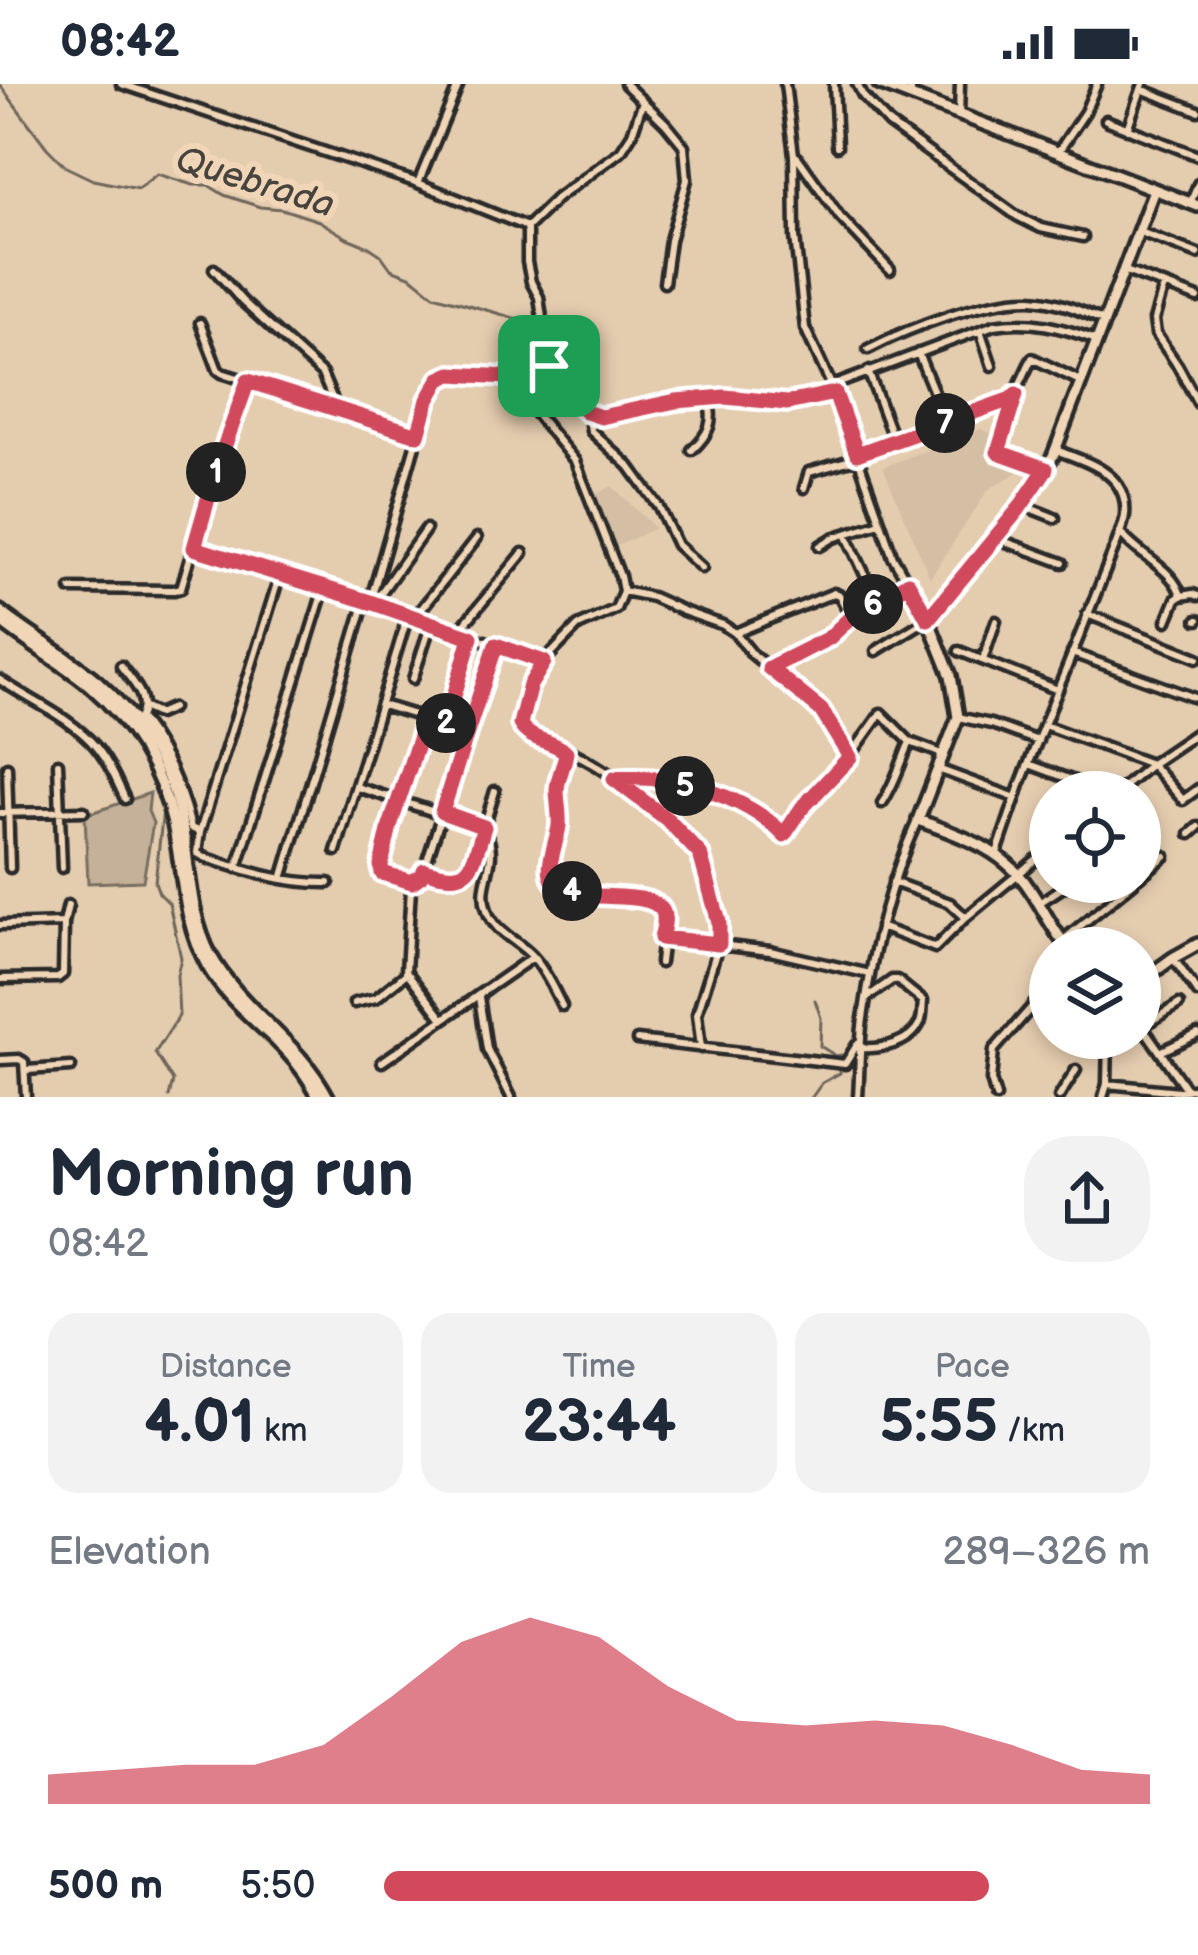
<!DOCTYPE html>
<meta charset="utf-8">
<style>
:root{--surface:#fff;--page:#f2f2f3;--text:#1f2937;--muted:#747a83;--accent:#d1495b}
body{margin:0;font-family:"Balsamiq Sans",sans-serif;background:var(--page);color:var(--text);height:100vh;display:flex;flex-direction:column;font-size:45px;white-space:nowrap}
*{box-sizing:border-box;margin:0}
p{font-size:39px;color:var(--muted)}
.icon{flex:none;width:66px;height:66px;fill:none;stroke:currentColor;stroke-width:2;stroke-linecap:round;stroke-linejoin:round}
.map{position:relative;height:1013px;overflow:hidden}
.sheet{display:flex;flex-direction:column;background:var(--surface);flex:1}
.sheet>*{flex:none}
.tools{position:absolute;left:1029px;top:687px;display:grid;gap:24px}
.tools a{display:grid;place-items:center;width:132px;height:132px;border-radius:50%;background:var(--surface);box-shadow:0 6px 18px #0003;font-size:60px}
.pin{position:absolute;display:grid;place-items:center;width:102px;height:102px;color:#fff;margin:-51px;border-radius:24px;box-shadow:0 6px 18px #0006}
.km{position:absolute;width:60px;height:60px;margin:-30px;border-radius:50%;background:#222;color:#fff;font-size:33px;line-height:60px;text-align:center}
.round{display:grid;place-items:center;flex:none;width:126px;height:126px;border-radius:48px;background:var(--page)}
.head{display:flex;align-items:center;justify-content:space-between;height:204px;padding:0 48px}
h1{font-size:66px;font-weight:700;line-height:90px}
.metrics{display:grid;grid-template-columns:repeat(3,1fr);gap:18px;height:204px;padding:12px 48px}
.metrics div{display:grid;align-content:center;border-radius:30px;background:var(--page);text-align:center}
.metrics b{font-size:60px;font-weight:700}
.metrics small{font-size:33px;font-weight:400}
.metrics p{font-size:33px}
.chart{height:336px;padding:24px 48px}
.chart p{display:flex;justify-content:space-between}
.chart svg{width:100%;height:216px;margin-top:12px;fill:var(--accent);opacity:.7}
ul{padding:0 48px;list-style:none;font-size:39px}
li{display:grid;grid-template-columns:192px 144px 1fr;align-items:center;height:90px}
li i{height:30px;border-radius:15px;background:var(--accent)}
.status{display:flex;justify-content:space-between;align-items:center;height:84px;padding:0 60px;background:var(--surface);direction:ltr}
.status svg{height:33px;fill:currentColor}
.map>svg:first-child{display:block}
</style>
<div class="status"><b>08:42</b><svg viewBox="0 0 49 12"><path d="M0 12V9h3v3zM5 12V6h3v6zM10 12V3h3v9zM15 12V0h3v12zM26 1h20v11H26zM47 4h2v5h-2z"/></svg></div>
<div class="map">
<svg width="1198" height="1013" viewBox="0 0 1198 1013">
<rect width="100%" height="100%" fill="#e4ccaf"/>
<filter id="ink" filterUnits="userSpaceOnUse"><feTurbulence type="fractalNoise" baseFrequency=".00833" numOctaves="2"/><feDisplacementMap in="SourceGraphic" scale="24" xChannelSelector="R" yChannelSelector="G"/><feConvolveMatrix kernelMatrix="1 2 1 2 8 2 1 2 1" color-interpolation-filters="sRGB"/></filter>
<g filter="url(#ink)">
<path fill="#d4bea4" d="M981,345l17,8 -3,12 3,10 26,9 -36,22 -58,88 -47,-111z
M612,402l43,42 -42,20 -18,-53z"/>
<path fill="#c5b199" stroke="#786e62" stroke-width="3" d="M150,709l-2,18 5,12 -10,58 -55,2 -3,-68z"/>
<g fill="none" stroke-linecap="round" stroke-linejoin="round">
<path stroke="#6e665a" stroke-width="3" d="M0,1l47,63 19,19 27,13 45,9 19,-15 36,11h15l16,10 36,12 22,2 37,12 28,17 22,9 12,8 10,14 21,8 22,18 87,25
M163,726l-8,72 4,11 10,10 12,55 -4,17 2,41 -24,37 18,28 -4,16
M812,1013l10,-14 18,-10 1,-18 -5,1 -16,-10 1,-28 -6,-18"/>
<defs>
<path id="minor" d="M121,0l297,99 109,44
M625,0l41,40 18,22 3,34 -17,60 -6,43
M785,0l9,71 1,82 10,91 30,65 58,164 35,62 -52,32
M834,0l3,62
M857,0l6,12 26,28 128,92 24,12 42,9
M1141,5l57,22
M911,12v-12
M643,17l-11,33 -11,17 -64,47 -30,29v35l4,20 8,15 10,69 13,21 25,25 14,5 14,-2 61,-14 49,-4 62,6 48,-10
M959,31l1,-31
M1106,36l92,36
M1127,45l16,-45
M1058,68l27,-40 12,-28
M794,71l4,3 42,59 50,53
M418,99l41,-99
M1190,120l8,-20
M1140,148l58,22
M214,185l28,32 80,73 14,33
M1123,186l75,28
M1164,202l-10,34 2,14 22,32 20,37
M200,239l18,47 4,3 196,62
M980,246l12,36
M868,265c41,-21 117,-51 163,-50 26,1 50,12 73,22
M918,269l28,69
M548,275l-18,19 3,32 42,51 45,115 3,15 -7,18 -38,17 -34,35 -14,24 -7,21 -3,18c10,17 38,21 56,30 31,16 107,69 123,99 8,15 20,73 21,90
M868,287l26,70
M832,302l162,-61c37,-6 67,2 102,15
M596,331l-6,10 1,6 38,35 30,41 18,38 25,23
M692,366c17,-16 23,-28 16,-52
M857,371l154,-57
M1045,384l-47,-16 17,-58 17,-36 50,24
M804,404l5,-16 49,-14
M1022,421l33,13
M1120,448c16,23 54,36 61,64l-5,3 -9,22
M846,450l19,41
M998,451l8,7 57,21
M820,462l13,-8 47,-15
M194,464l176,54 174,59
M280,490l-80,258 -3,21 9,5c41,13 79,26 123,25
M71,505l103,1 7,-2 37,-124 30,-83
M623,507l29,6 31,14 40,14 12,8 18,22 68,55 28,45
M1181,512l12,-2 5,2
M370,518l58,-202 12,-21 11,-5 79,4
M373,520l53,-75
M1087,530l111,44
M415,533l62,-79
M1197,536h1
M458,548l65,-79
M735,549l99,-40 5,2 12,22
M959,567l99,39
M1072,569l126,46
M983,576l13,-39
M121,582c12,17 30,32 18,53
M769,583l60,-30 22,-20 57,-34
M413,595l18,-56
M0,596c31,21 72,38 96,67 13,16 21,34 29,52
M382,621l63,19
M145,624l13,6 14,-6
M958,633l33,7 47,17
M140,634c25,33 42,71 51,110l9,4
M1044,641l107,39 32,36 15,-11
M468,646l-23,-6 26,-88
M565,668l1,5 -8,26 1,32 -6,42 1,25c27,20 102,8 109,32 3,10 -2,37 -3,49
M58,679l4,105
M1029,680l75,28
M7,683l3,101
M938,685l78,29
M617,695c52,-8 131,19 167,56l18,-27 44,-46 35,-49 29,29 32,12
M357,703l127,41c19,34 -8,52 3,82 7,23 31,30 46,47 12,13 21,33 29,49
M1118,708l33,-28 47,-32
M882,719c12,-17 19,-41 28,-61
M0,729l84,-2
M1190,750l8,-7
M336,767l72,-236
M997,769l23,-68 96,-241c3,-9 8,-20 9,-29 4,-42 -38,-53 -69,-65
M237,784l87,-280
M424,786c17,5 36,13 48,-4l23,-75
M1140,793l25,-21
M282,795l83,-278
M412,798l-30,-9 -1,-8 26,-92 19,-54
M893,798l57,21 14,13
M1039,819l32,-21
M0,841l64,-2
M880,843l55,21 30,-30 85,-70
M661,854l109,13 100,23
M1062,857l72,-59
M1173,874l25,35
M0,895l58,-1 5,-4 1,-51 4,-18
M479,913l8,52 24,48
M354,919l22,-5 31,-25
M443,935l-37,-48 5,-83 1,-6 10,-6 74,-231
M1140,939l46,66
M1142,943l37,-23
M637,956l208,24 13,-21
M701,964l-4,-34 22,-71
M861,964c20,1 49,-4 59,-25 3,-7 2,-15 3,-22l-26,-21h-5l-24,17
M1160,968l38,-18
M0,976l19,-1 5,3 2,35
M382,978l151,-105
M27,986l44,-3
M1107,1000l72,7 19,-3
M858,1013c2,-28 1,-57 6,-85 9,-66 26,-130 53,-191
M996,1013l-5,-17 3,-30 56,-64
M1059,1013l17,-27
M1103,1013l4,-13 1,-46"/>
<path id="tertiary" d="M879,0l319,122
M1068,864c-15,-17 -24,-38 -37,-57 -26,-42 -70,-55 -113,-71l40,-103 -7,-41 -23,-57 90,-109 35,-54 101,-266
M1140,898l33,-24 25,-14"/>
<path id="secondary" d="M0,527c31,25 67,44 97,70 36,32 67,76 80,122 14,50 9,106 34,153 31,55 88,85 117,141
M0,537c28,23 61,41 89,64 42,36 72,85 84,139 10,47 10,98 34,141 20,36 53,58 80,87 13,14 23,29 32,45"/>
</defs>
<use href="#minor" stroke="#2b2b2b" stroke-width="15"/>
<use href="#tertiary" stroke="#2b2b2b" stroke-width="18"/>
<use href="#secondary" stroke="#2b2b2b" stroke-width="18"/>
<use href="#minor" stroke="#f0d6b7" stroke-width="6"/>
<use href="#tertiary" stroke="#f0d6b7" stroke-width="9"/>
<use href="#secondary" stroke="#f0d6b7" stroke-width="9"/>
</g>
</g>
<g fill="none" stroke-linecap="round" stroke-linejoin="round" filter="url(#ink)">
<defs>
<path id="route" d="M549,282l-1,-7 -18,19 -79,-4 -11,5 -12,21 -10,35 -170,-54 -30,83 -24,84 176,54 101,35 -25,87 22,6 -26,82 42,15c-13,42 -12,58 -60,43l-2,5 -10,7 -30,-9 -1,-8 9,-39 36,-108 42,12 28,-85 48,17 -14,23 -10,39c9,17 32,16 46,28 -1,12 -8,24 -9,37 0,12 3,25 2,37 -2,16 -15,42 -5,56 18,25 93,4 108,28 5,8 1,19 -1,28l58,6v-22l-19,-68 -32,-34 -54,-41c54,-7 131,16 170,56l18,-27 48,-51 -29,-47 -52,-42 60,-30 22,-21 57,-34 20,36 90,-109 28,-41 -48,-17 18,-58 -5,5 -154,55 -22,-61 -48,10 -62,-6 -49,4 -75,16 -15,-5 -24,-25 -13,-21"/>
</defs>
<use href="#route" stroke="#fff" stroke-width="24"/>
<use href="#route" stroke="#d1495b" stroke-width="15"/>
</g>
<g text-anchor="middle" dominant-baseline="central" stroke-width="12" stroke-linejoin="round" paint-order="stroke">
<g font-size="36" font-style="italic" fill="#47443f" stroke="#f0d6b7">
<text transform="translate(255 99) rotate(17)">Quebrada</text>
</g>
</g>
</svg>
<div class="tools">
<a><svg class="icon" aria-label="locate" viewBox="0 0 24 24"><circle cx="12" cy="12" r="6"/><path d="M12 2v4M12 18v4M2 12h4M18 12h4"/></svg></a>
<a><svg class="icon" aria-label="layers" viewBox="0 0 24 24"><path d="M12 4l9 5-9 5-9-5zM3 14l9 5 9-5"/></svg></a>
</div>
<div class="pin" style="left:549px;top:282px;background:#1e9e55"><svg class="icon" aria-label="arrive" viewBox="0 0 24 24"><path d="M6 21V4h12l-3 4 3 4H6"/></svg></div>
<b class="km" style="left:216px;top:388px">1</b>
<b class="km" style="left:446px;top:639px">2</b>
<b class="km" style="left:572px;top:807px">4</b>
<b class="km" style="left:685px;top:702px">5</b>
<b class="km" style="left:873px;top:520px">6</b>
<b class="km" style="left:945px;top:339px">7</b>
</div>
<section class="sheet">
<div class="head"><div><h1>Morning run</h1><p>08:42</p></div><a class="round"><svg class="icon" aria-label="share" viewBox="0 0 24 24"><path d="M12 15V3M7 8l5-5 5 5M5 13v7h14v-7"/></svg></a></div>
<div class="metrics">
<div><p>Distance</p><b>4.01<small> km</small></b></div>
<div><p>Time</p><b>23:44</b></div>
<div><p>Pace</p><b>5:55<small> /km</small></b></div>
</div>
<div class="chart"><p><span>Elevation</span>289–326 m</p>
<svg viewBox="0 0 160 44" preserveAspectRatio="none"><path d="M0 44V38L10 37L20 36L30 36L40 32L50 22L60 11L70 6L80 10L90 20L100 27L110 28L120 27L130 28L140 32L150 37L160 38V44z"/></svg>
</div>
<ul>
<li><b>500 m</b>5:50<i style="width:79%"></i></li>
</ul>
</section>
